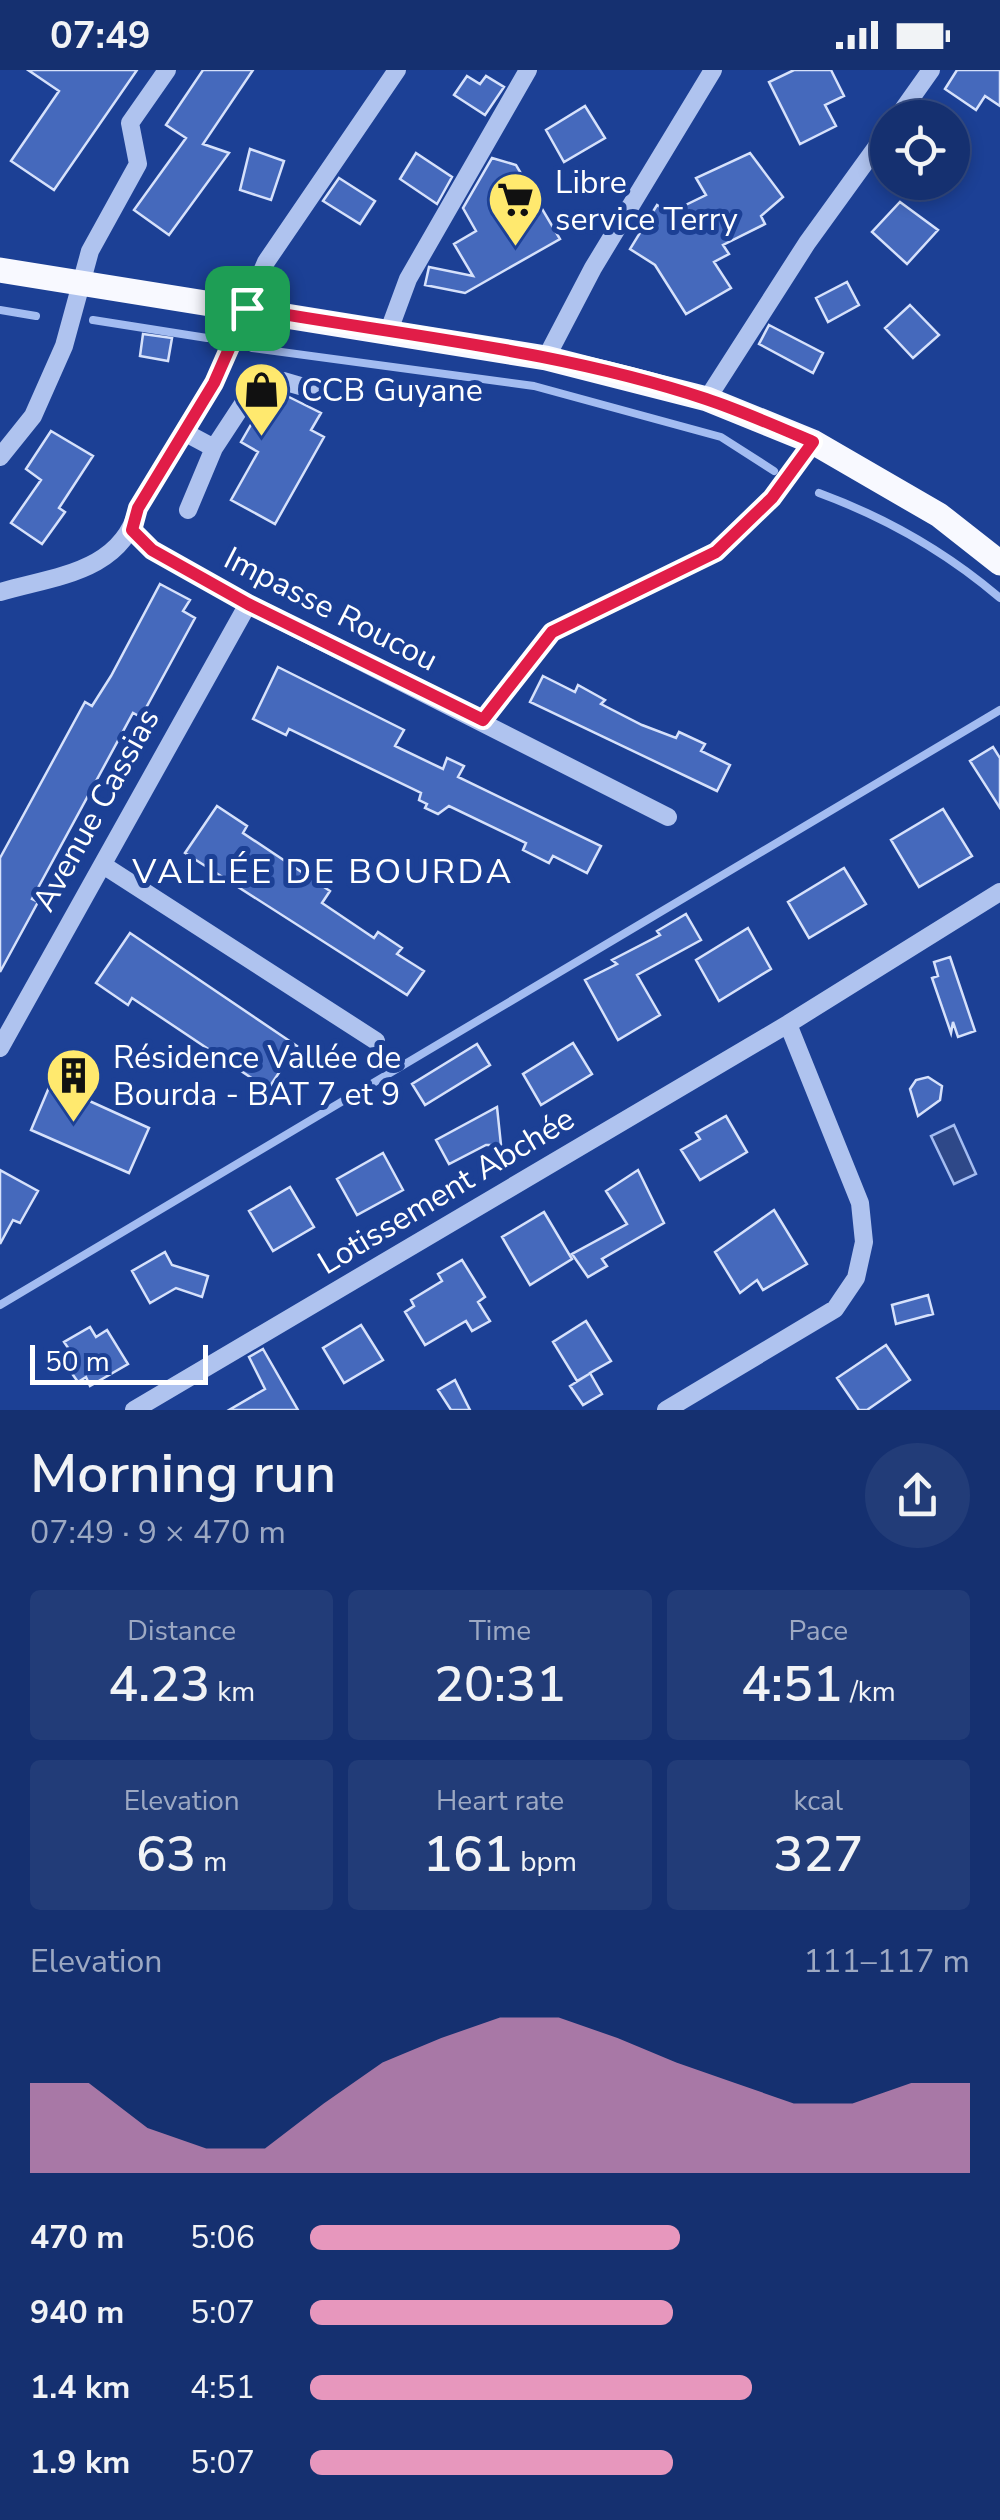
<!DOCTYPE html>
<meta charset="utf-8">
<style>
:root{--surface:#153070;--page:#223c78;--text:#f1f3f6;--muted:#9da9c3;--line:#344b83;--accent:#e797bd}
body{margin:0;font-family:"Nunito Sans",sans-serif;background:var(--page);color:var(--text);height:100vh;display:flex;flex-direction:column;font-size:38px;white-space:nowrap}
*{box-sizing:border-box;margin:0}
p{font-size:32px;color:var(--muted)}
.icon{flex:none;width:55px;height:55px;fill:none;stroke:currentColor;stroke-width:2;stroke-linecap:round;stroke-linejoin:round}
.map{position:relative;height:1340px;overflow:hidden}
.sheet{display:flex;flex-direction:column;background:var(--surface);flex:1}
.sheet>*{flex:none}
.fabs{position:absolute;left:870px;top:30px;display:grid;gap:20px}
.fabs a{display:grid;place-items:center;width:100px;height:100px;border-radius:50%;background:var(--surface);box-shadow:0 5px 15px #0003,0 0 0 2px var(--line);font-size:50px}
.scale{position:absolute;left:30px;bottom:25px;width:178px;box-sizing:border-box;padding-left:10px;border:5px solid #fff;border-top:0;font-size:28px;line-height:35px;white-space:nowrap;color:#fff;-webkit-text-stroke:8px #1c4095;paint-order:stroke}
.pin{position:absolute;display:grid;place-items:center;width:85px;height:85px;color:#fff;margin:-42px;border-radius:20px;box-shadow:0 5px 15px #0006}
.round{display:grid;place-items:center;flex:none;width:105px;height:105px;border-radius:52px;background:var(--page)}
.head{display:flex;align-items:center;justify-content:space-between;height:170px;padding:0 30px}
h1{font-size:55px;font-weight:600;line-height:75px}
.metrics{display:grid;grid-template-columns:repeat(3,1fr);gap:15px;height:170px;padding:10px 30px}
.metrics div{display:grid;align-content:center;border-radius:10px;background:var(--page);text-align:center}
.metrics b{font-size:50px;font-weight:600}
.metrics small{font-size:28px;font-weight:400}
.metrics p{font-size:28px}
.chart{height:280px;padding:20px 30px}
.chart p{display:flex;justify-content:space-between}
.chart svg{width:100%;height:180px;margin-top:10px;fill:var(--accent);opacity:.7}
ul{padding:0 30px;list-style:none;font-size:32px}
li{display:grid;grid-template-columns:160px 120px 1fr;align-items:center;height:75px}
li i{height:25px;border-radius:12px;background:var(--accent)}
.status{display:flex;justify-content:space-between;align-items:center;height:70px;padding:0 50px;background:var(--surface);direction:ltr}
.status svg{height:28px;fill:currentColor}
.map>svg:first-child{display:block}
</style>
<div class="status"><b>07:49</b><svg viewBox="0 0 49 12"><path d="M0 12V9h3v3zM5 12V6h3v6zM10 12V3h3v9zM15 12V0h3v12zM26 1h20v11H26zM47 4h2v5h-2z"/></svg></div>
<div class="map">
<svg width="1000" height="1340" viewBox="0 0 1000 1340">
<rect width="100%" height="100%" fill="#1c4095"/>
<path fill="#2e4888" stroke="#a3bcf1" stroke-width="2.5" d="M954,1055l22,49 -22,10 -23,-48z"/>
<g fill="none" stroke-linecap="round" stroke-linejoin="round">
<path stroke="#a3bcf1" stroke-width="8" d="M0,240l36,6
M93,250l114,18
M252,278l282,38 187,51 53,34
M819,423c68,25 126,58 181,105
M0,1235l1000,-595"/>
</g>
<path fill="#4569bc" stroke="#d6e1fb" stroke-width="2.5" d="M28,0h109l-83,120 -43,-29 48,-70z
M203,0h50l-50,74 26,9 -60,82 -35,-25 52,-72 -20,-13z
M794,0h37l13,26 -19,9 11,21 -36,18 -31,-62z
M957,0h43v36l-15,-10 -9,14 -31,-21z
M467,6l13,8 6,-8 18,11 -19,28 -31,-20z
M585,36l20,32 -41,24 -18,-32z
M250,79l34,12 -13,39 -31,-10z
M416,83l36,24 -15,27 -37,-25z
M750,83l33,44 -22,19 4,8 -42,21 6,9 -15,8 17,26 -45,26 -31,-49 -25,-16 27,-44 12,8 37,-18 -10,-17z
M492,88l24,7 44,74 -95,54 -40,-8 4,-18 44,9 -19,-32 22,-13 -13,-23z
M339,108l36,23 -15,23 -37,-23z
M900,132l38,28 -31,34 -35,-32z
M847,212l12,23 -31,17 -12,-24z
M910,235l29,30 -26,23 -28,-30z
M769,255l54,28 -10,20 -54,-29z
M143,264l29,4 -4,23 -28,-5z
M285,325l36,18 -10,17 13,7 -49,87 -44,-24 27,-48 -17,-10 23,-40z
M51,361l42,25 -34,52 6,4 -23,32 -31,-21 30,-43 -15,-11z
M160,514l30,16 -7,11 12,7 -54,99 -8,-4 -101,186 6,3 -38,70v-114l85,-156 7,4 19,-30z
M278,597l126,63 -9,16 48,23 4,-11 17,8 -6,11 143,69 -14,27 -34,-17 -4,7 -26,-13 3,-7 -77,-37 -11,8 -13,-6 2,-4 -8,-4 2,-7 -132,-64 -3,6 -33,-16z
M543,606l32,16 3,-7 27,15 -4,4 41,21 34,13 3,-6 26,12 -4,7 29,14 -13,26 -187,-89z
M993,677l7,11v50l-30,-47z
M217,736l30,20 -4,7 87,58 -8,12 52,35 4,-6 24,16 -5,6 27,17 -17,24 -222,-142z
M943,739l29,47 -53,31 -28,-47z
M844,798l22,36 -57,34 -21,-36z
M686,844l15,26 -64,35 23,40 -42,25 -33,-60 32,-16 -5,-4 48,-25 -3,-4z
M748,858l23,41 -52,32 -23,-41z
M130,863l167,113 -29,43 -136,-91 -4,7 -32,-22z
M950,887l25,74 -17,6 -5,-15 -2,11 -19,-55 6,-2 -4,-14z
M573,973l19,31 -51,31 -18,-31z
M477,974l13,21 -65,40 -13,-21z
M928,1007l14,9 -2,14 -22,16 -8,-27 6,-9z
M53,1008l34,15 -2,6 64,29 -20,45 -98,-43z
M497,1037l4,38h-15l-37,19 -13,-24z
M726,1046l21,36 -47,28 -19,-30 19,-11 -4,-6z
M383,1083l20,37 -46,25 -20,-36z
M0,1100l38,21 -18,32 -7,-3 -13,24z
M638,1100l26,53 -62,36 5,7 -19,11 -16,-23 55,-30 -21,-33z
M290,1117l24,40 -41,24 -24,-40z
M774,1140l33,54 -44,26 -6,-10 -17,13 -25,-41z
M544,1142l28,47 -42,26 -28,-48z
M165,1182l7,13 36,11 -6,21 -26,-9 -26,15 -18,-32z
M462,1190l23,37 -7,5 12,19 -18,10 -6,-10 -41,24 -20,-33 9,-6 -3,-6 31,-19 -4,-7z
M928,1225l5,19 -37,10 -4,-19z
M586,1251l25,40 -21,12 12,21 -19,11 -13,-19 19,-12 -12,7 -24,-39z
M361,1255l22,35 -39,23 -21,-35z
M90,1257l6,10 11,-7 21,34 -38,22 -4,-9 -8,5 -17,-24 10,-6 -7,-10z
M886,1275l24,35 -43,30h-8l-22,-32z
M263,1279l35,61h-69l36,-21 -16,-32z
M455,1310l15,30h-19l-13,-20z"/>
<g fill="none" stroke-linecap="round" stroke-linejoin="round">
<path stroke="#afc3ef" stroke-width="18" d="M897,48l34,-48
M388,263l20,-54 120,-209
M546,288l47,-90 120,-198
M707,329l100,-156 81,-112
M184,362l30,16 -26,62
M214,378l42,-64 27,-3 31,9
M0,387l33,-41 31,-70 26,-95 48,-87 -8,-41 37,-53
M132,460l20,20 96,54 420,213
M0,522c55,-16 122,-20 138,-84l76,-125 52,-121 131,-192
M483,650l69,-88 164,-80 56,-54 41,-56
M103,795l273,176
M0,978l248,-444
M134,1340l654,-386 212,-132
M666,1340l169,-101 21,-31 8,-36 -4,-39 -72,-179"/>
<path stroke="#f8f9ff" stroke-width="25" d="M0,200l546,88 161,41 106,43 126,73 61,48"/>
</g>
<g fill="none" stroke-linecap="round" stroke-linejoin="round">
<defs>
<path id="route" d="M247,238c152,27 312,42 459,91 36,12 72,28 107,43l-41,56 -56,54 -164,80 -69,88 -235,-116 -96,-54 -20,-20 6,-22 76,-125z"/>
</defs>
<use href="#route" stroke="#fff" stroke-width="20"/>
<use href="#route" stroke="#e11d48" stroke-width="12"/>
</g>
<defs>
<symbol id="supermarket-pin" viewBox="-11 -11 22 30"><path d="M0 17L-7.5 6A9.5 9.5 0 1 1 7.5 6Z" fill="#ffe96e" stroke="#1c4095"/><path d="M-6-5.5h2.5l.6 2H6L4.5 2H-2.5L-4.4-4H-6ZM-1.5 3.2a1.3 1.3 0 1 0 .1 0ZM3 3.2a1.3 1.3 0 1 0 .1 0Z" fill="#111"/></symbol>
<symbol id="shop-pin" viewBox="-11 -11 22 30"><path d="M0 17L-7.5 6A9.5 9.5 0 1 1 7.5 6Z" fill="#ffe96e" stroke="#1c4095"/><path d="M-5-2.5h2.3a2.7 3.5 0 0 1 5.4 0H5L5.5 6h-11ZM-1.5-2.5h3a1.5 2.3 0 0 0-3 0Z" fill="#111"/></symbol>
<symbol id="building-pin" viewBox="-11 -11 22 30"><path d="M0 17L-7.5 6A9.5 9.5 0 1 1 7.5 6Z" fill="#ffe96e" stroke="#1c4095"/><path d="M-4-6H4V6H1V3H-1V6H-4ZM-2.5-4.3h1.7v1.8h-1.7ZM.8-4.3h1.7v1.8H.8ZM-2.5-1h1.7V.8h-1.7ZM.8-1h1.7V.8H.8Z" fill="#111"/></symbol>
</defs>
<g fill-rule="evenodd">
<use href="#supermarket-pin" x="484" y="98" width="63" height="86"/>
<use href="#shop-pin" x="230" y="288" width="63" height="86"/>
<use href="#building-pin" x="42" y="974" width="63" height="86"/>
</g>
<g text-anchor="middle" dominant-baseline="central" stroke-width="10" stroke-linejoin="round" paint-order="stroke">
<g font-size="32" fill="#fff" stroke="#1c4095" text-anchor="start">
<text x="555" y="112">Libre<tspan x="555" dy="37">service Terry</tspan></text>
<text x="301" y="320">CCB Guyane</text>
<text x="113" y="987">Résidence Vallée de<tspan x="113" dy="37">Bourda - BAT 7 et 9</tspan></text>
</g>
<g font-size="32" fill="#fff" stroke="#1c4095">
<text transform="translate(331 539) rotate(27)">Impasse Roucou</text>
<text transform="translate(96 740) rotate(-61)">Avenue Cassias</text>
<text transform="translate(446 1121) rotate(-31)">Lotissement Abchée</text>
</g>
<g font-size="35" letter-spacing="2.5" fill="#fff" stroke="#1c4095">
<text x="323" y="801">VALLÉE DE BOURDA</text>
</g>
</g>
</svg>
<div class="fabs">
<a><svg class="icon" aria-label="locate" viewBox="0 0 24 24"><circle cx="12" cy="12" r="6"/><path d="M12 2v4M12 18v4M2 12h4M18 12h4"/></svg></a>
</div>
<div class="scale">50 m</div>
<div class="pin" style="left:247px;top:238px;background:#1e9e55"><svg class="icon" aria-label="arrive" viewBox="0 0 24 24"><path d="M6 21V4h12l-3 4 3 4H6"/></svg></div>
</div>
<section class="sheet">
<div class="head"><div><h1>Morning run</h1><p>07:49 · 9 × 470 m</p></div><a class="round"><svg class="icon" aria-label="share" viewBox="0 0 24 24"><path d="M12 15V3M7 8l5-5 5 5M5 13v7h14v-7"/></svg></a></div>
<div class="metrics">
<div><p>Distance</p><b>4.23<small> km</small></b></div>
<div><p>Time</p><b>20:31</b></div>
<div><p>Pace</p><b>4:51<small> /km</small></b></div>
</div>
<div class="metrics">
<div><p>Elevation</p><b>63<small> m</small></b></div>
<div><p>Heart rate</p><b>161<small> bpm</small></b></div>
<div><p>kcal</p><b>327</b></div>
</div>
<div class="chart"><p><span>Elevation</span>111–117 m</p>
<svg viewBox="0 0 160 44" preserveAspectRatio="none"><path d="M0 44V22L10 22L20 33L30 38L40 38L50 27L60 17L70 11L80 6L90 6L100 11L110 17L120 22L130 27L140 27L150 22L160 22V44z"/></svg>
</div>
<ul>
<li><b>470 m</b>5:06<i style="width:56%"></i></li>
<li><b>940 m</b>5:07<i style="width:55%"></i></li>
<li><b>1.4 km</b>4:51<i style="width:67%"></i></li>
<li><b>1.9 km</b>5:07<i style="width:55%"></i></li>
</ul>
</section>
